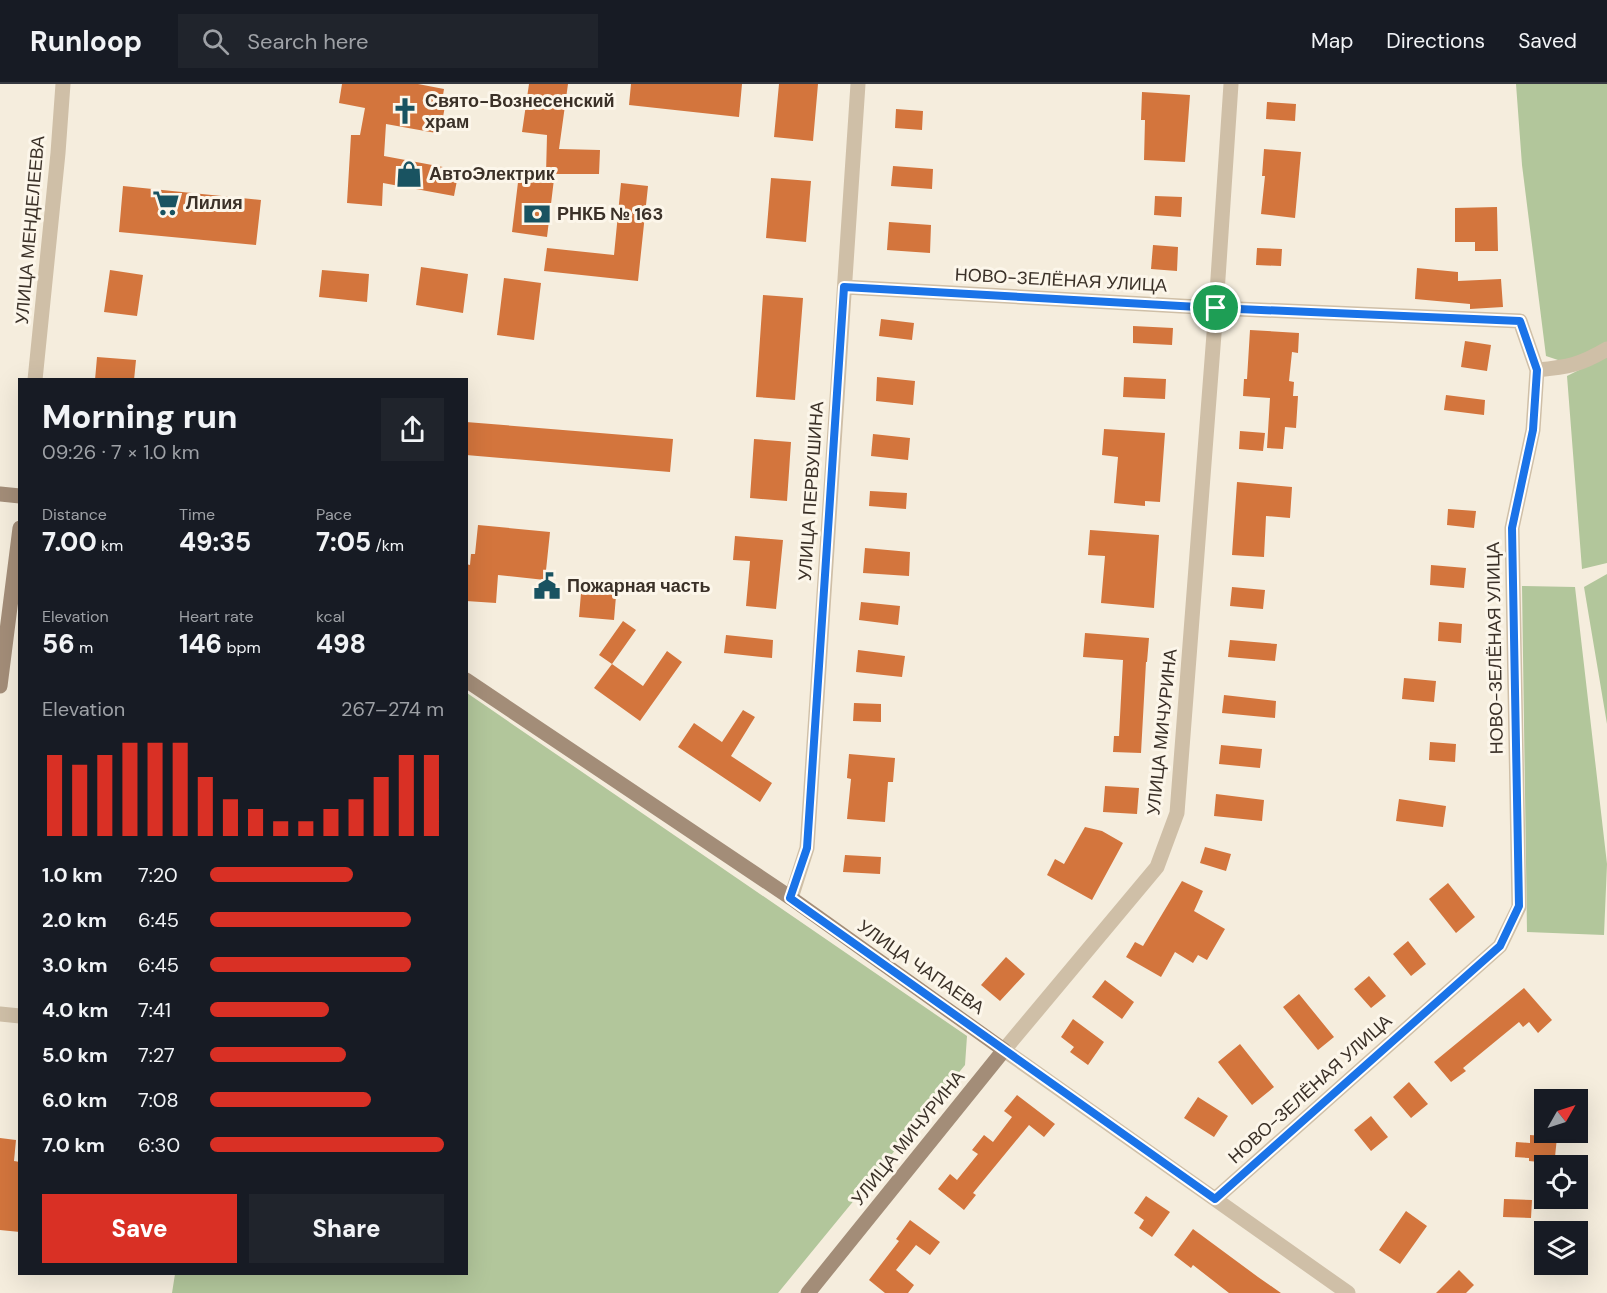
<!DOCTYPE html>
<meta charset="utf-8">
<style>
:root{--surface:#171b24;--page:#20242c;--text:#f1f3f6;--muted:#9ea1a6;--line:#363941;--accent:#d93025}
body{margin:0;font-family:"DM Sans",sans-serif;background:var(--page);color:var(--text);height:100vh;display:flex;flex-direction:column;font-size:22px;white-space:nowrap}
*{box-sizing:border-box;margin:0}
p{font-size:20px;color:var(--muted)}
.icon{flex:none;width:33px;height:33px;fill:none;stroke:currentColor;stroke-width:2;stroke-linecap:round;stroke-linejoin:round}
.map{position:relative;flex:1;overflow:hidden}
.drawer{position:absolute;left:18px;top:294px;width:450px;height:897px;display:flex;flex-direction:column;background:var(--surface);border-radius:0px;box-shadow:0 6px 24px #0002}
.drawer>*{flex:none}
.needle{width:39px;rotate:51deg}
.fabs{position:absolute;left:1534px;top:1005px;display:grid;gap:12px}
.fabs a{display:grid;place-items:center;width:54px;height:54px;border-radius:0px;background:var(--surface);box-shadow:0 6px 24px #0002;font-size:30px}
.pin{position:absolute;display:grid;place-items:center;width:51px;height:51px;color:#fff;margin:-26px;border:3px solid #fff;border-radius:50%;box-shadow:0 2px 6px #0007}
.round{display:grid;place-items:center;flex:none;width:63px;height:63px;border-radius:0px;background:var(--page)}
.head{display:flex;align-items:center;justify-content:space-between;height:102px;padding:0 24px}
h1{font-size:33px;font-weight:800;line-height:45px}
.metrics{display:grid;grid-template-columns:repeat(3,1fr);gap:9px;height:102px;padding:6px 24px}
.metrics div{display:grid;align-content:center}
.metrics b{font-size:26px;font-weight:800}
.metrics small{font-size:16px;font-weight:400}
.metrics p{font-size:16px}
.chart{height:168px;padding:12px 24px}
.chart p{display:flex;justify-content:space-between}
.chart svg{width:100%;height:108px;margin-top:6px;stroke:var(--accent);stroke-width:6}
.primary-button{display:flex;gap:12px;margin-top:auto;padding:12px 24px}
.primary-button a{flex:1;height:69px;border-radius:0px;background:var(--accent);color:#fff;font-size:24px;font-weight:800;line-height:69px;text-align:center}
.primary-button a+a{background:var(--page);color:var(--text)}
ul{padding:0 24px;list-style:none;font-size:20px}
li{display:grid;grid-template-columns:96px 72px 1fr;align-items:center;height:45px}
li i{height:15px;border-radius:8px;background:var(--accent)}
header{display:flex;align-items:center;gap:36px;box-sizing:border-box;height:84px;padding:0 30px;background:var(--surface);border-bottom:2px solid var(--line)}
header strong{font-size:28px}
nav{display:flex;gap:33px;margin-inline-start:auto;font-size:21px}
.search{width:420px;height:54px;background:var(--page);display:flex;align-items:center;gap:15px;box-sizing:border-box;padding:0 21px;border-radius:0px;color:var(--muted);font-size:22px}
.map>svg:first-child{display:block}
</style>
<header>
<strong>Runloop</strong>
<div class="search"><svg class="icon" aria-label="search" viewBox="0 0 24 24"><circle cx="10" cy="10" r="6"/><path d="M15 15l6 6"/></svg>Search here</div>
<nav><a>Map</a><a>Directions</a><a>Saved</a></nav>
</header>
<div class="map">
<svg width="1607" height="1209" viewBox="0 0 1607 1209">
<rect width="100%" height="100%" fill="#f5eddd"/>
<path fill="#b2c69b" d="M1516,0h91v260l-40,19 -21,-7 -24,-191z
M1607,272v207l-25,6 -15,-193z
M1607,490v150l-23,-137z
M1522,502l53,1 32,277 -3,71 -77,-3z
M467,609l500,343 -2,29 -187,228h-606l3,-19h291z"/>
<path fill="#d3753d" d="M342,0h76l26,5 -2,12 3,5 -2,11 -5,4 -2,12 -50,-9 -2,32 75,14 -5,26 -71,-13 -1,23 -35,-3 4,-68h9l5,-27 -26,-5z
M529,0h39l-9,65 41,1 -1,24h-53l1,-39 -25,-3z
M631,0h111l-3,33 -110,-12z
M779,0h39l-5,57 -39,-4z
M1142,8l48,3 -5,67 -41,-2 1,-40h-4z
M1267,18l29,2 -1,17 -29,-2z
M896,25l27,2 -1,19 -27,-2z
M1264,65l37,3 -6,66 -34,-4 4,-38h-3z
M893,82l40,3 -1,20 -41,-3z
M519,90l35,5 -7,58 -35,-5z
M771,94l40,3 -5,61 -40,-4z
M621,99l27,3 -10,95 -94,-10 3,-23 67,7z
M123,102l138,14 -5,45 -137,-13z
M1155,112l27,1 -1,20 -27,-2z
M1497,123l1,44h-23v-9h-20v-34z
M889,138l42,3 -1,28 -43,-3z
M1153,161l25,2 -1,24 -26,-2z
M1257,164l25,1 -1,17 -25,-1z
M421,183l47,7 -5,39 -47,-8z
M1417,184l41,4v9l43,-2 2,28 -33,2v-5l-55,-5z
M110,186l33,5 -6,41 -33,-4z
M322,186l47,4 -2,28 -48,-5z
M504,194l37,5 -7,57 -37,-5z
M763,211l40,3 -8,102 -39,-3z
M881,235l33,4 -2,17 -33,-4z
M1133,242l40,2 -1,17 -39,-2z
M1250,246l49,3 -1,20 -6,-1 -3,29 5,1 -1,14h5l-2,32 -11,-1 -2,22 -16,-1 3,-50 -27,-2 1,-17h3z
M1465,257l26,4 -4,26 -26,-4z
M97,273l39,3 -2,20h-39z
M877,293l38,4 -2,24 -37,-4z
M1124,293l42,2 -1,20 -42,-2z
M1446,311l39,5 -1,15 -40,-5z
M466,338l207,17 -3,33 -204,-17z
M1104,345l61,4 -5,69 -15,-1v5l-31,-3 4,-46 -16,-2z
M1240,347l25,2 -2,18 -24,-2z
M873,350l37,4 -2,22 -37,-4z
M754,355l37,3 -4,59 -37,-3z
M1237,398l55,5 -2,31 -24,-2 -2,41 -32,-2z
M870,407l37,2 -1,16 -37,-3z
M1448,425l28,2 -2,17 -27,-3z
M478,441l72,7 -5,48 -47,-5 -2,28 -30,-2v-37l4,1 1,-11h4z
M1090,446l69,5 -5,73 -53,-5 4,-47 -17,-1z
M735,452l48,4 -7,69 -30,-3 4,-45 -17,-1z
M865,464l45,4 -1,24 -46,-3z
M1431,481l35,3 -2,20 -34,-3z
M582,497l35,3 -3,36 -35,-3z
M1232,503l33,3 -2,19 -33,-3z
M861,518l39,4 -2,19 -39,-5z
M623,537l13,9 -24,34 -13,-9z
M1439,538l23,2 -1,19 -23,-2z
M1085,549l64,5 -2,24h-1l-5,91 -28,-1 1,-16h5l4,-76 -40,-3z
M726,551l47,5 -1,18 -48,-5z
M1230,556l47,4 -2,17 -47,-4z
M858,566l47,6 -3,21 -46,-5z
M667,567l15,11 -42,59 -46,-33 18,-24 31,22z
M1404,594l32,3 -2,21 -32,-3z
M1224,611l52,6 -1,17 -53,-5z
M854,619l27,1v18l-28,-1z
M743,626l12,7 -24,39 41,27 -12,19 -82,-55 16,-24 28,19z
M1430,658l26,2 -1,18 -26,-2z
M1221,661l41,4 -2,19 -41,-4z
M849,670l46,4 -2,24h-5l-3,40 -38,-3 4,-40 -4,-1z
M1105,702l34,2 -2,26 -34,-2z
M1216,710l48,6 -2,21 -48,-5z
M1399,715l47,7 -3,21 -47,-6z
M1085,743l17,4 21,12 -31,57 -45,-25 8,-16 9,5z
M1205,763l26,7 -5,17 -26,-8z
M845,771l36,2 -1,17 -37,-2z
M1182,797l21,10 -9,20 31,18 -18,31 -9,-5 -5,8 -18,-11 -14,25 -35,-20 9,-15 8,4z
M1448,799l27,34 -19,16 -27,-34z
M1408,857l18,23 -15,12 -18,-22z
M1006,873l19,17 -25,27 -19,-16z
M1369,892l17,20 -15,12 -17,-19z
M1105,896l29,22 -12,17 -30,-22z
M1524,904l28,32 -14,13 -9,-11 -6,5 -4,-5 -56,46 3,3 -15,11 -17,-20z
M1299,910l35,43 -16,13 -35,-43z
M1073,935l31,23 -16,23 -18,-13 4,-5 -13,-10z
M1240,960l34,43 -22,18 -34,-43z
M1409,998l19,22 -17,14 -18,-21z
M1017,1011l38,29 -11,13 -15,-12 -56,68 3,2 -12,15 -26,-21 12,-15 7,6 21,-26 -6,-4 12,-15 9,7 19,-25 -8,-6z
M1198,1013l30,19 -14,21 -30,-19z
M1371,1032l17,21 -17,14 -17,-21z
M1530,1051l27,2 -2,20 -6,-1v7l-20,-2v-3l-14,-1 1,-15 14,1z
M0,1054l16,2 -2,21 6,1v70l-20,-2z
M1146,1112l24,16 -18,25 -13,-9 5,-8 -10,-7z
M1504,1115l28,1 -1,18 -28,-1z
M1406,1127l21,15 -27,38 -21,-14z
M910,1136l30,22 -10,13 -14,-10 -20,25 18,15 -6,8h-23l-16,-13 30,-39 -3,-2z
M1193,1145l65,48 23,16h-52l-36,-28 -2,3 -17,-13z
M1459,1186l15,15 -8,8h-30z"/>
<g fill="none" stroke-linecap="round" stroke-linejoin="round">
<path stroke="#cfbfa7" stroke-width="15" d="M1231,0l-15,224 -39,505 -20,54 -153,183 344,243
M845,203l371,21 304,13 17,49 -4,60 -21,98 7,379 -19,39 -285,253
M1537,286c31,-3 43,-5 70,-21
M35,296l23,-227 5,-69
M791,814l16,-50 51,-764
M0,930l20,2"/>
<path stroke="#a38d78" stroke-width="15" d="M0,410l20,2
M466,596l325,218 213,152 -196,243
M0,602l20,-158"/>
</g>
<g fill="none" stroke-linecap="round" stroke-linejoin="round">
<defs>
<path id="route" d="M844,203l372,21 304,13 17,49 -4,60 -21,98 7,378 -19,40 -285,253 -425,-301 17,-50z"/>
</defs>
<use href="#route" stroke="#fff" stroke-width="12"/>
<use href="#route" stroke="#1a73e8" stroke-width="8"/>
</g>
<defs>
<symbol id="church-bare" viewBox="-9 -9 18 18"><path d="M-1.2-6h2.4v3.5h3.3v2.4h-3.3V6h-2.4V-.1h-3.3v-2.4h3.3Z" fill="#195361" stroke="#fcf6ea" stroke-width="2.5" paint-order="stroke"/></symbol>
<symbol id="shop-bare" viewBox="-9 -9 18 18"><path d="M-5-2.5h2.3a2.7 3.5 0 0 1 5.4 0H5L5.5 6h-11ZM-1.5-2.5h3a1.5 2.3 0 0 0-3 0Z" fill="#195361" stroke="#fcf6ea" stroke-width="2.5" paint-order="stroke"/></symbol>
<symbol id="supermarket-bare" viewBox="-9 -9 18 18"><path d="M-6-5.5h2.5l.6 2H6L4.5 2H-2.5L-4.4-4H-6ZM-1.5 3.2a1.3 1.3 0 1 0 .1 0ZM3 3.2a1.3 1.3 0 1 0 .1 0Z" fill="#195361" stroke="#fcf6ea" stroke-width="2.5" paint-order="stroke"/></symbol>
<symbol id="bank-bare" viewBox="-9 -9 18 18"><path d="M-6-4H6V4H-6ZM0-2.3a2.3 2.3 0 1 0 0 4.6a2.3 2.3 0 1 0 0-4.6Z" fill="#195361" stroke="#fcf6ea" stroke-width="2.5" paint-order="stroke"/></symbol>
<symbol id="civic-bare" viewBox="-9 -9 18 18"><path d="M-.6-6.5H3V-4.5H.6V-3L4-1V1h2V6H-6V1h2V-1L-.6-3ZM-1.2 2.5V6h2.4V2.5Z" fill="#195361" stroke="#fcf6ea" stroke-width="2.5" paint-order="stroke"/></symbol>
</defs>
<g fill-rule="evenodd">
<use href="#church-bare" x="386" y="8" width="38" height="38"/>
<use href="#shop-bare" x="390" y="71" width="38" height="38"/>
<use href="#supermarket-bare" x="147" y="100" width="38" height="38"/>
<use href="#bank-bare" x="518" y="111" width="38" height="38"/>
<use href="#civic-bare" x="528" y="483" width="38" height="38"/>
</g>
<g text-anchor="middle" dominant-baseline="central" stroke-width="6" stroke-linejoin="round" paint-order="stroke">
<g font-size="18" font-weight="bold" fill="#3b3128" stroke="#fcf6ea" text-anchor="start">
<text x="425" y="17">Свято-Вознесенский<tspan x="425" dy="21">храм</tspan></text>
<text x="429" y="90">АвтоЭлектрик</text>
<text x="186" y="119">Лилия</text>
<text x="557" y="130">РНКБ № 163</text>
<text x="567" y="502">Пожарная часть</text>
</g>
<g font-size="18" fill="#3b3128" stroke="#fcf6ea">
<text transform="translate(30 146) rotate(-85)">УЛИЦА МЕНДЕЛЕЕВА</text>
<text transform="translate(1061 196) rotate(3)">НОВО-ЗЕЛЁНАЯ УЛИЦА</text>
<text transform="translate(811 407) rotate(-86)">УЛИЦА ПЕРВУШИНА</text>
<text transform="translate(1495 564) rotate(-91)">НОВО-ЗЕЛЁНАЯ УЛИЦА</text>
<text transform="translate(1162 648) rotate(-84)">УЛИЦА МИЧУРИНА</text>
<text transform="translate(921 883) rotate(35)">УЛИЦА ЧАПАЕВА</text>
<text transform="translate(1310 1005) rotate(-42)">НОВО-ЗЕЛЁНАЯ УЛИЦА</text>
<text transform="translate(908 1054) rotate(-51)">УЛИЦА МИЧУРИНА</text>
</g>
</g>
</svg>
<div class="fabs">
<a><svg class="needle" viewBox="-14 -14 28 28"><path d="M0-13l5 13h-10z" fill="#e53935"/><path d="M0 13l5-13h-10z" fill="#9ea1a6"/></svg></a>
<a><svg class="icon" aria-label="locate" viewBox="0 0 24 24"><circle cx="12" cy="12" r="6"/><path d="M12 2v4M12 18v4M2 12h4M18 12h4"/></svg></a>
<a><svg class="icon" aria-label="layers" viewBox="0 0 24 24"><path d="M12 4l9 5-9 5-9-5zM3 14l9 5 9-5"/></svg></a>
</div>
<div class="pin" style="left:1216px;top:224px;background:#1e9e55"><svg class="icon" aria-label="arrive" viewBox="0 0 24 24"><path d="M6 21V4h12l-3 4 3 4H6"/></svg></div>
<section class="drawer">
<div class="head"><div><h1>Morning run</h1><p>09:26 · 7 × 1.0 km</p></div><a class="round"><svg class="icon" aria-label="share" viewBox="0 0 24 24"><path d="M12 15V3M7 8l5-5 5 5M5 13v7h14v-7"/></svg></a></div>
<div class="metrics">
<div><p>Distance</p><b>7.00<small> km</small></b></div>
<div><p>Time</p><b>49:35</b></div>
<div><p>Pace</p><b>7:05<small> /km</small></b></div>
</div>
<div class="metrics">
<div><p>Elevation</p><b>56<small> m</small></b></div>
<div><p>Heart rate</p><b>146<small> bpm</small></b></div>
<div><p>kcal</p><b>498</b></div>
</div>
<div class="chart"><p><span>Elevation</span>267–274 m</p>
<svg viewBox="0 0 160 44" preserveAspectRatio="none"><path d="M5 44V11M15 44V15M25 44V11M35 44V6M45 44V6M55 44V6M65 44V20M75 44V29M85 44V33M95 44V38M105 44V38M115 44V33M125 44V29M135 44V20M145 44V11M155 44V11"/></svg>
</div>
<ul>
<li><b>1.0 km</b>7:20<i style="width:61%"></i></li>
<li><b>2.0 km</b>6:45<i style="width:86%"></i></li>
<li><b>3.0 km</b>6:45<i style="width:86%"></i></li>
<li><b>4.0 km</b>7:41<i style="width:51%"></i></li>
<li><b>5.0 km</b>7:27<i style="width:58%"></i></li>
<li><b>6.0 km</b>7:08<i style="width:69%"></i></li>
<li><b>7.0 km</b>6:30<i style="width:100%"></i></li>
</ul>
<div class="primary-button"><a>Save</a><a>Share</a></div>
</section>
</div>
